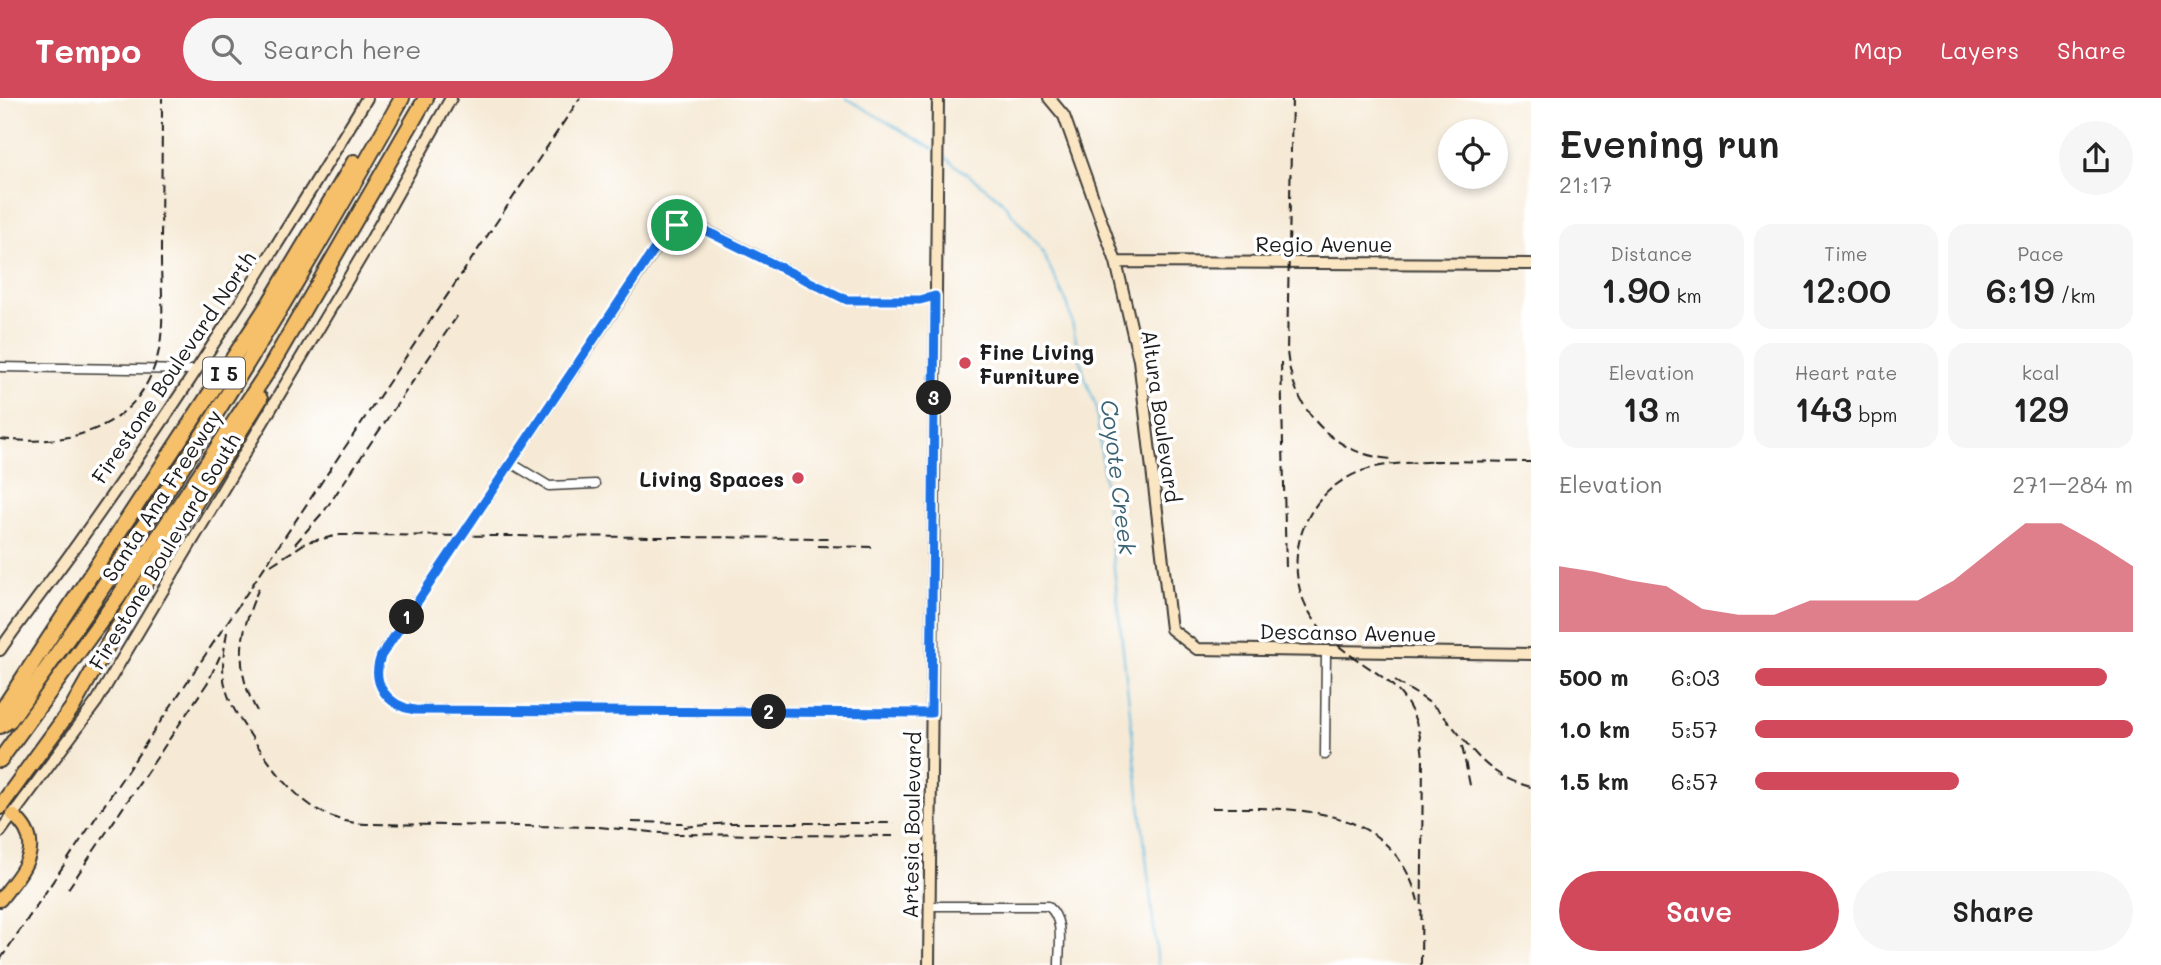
<!DOCTYPE html>
<meta charset="utf-8">
<style>
:root{--surface:#fff;--page:#f6f6f6;--text:#222;--muted:#767676;--accent:#d1495b}
body{margin:0;font-family:Mali,sans-serif;background:var(--page);color:var(--text);height:100vh;display:flex;flex-direction:column;font-size:26px;white-space:nowrap}
*{box-sizing:border-box;margin:0}
p{font-size:23px;color:var(--muted)}
.icon{flex:none;width:38px;height:38px;fill:none;stroke:currentColor;stroke-width:2;stroke-linecap:round;stroke-linejoin:round}
.map{position:relative;flex:1;overflow:hidden}
.details{display:flex;flex-direction:column;background:var(--surface);width:630px}
.details>*{flex:none}
.buttons{position:absolute;left:1438px;top:21px;display:grid;gap:14px}
.buttons a{display:grid;place-items:center;width:70px;height:70px;border-radius:50%;background:var(--surface);box-shadow:0 4px 10px #0003;font-size:35px}
.pin{position:absolute;display:grid;place-items:center;width:60px;height:60px;color:#fff;margin:-30px;border:4px solid #fff;border-radius:50%;box-shadow:0 2px 7px #0007}
.km{position:absolute;width:35px;height:35px;margin:-18px;border-radius:50%;background:#222;color:#fff;font-size:19px;line-height:35px;text-align:center}
.round{display:grid;place-items:center;flex:none;width:74px;height:74px;border-radius:37px;background:var(--page)}
.head{display:flex;align-items:center;justify-content:space-between;height:119px;padding:0 28px}
h1{font-size:38px;font-weight:600;line-height:52px}
.figures{display:grid;grid-template-columns:repeat(3,1fr);gap:10px;height:119px;padding:7px 28px}
.figures div{display:grid;align-content:center;border-radius:18px;background:var(--page);text-align:center}
.figures b{font-size:35px;font-weight:600}
.figures small{font-size:19px;font-weight:400}
.figures p{font-size:19px}
.chart{height:196px;padding:14px 28px}
.chart p{display:flex;justify-content:space-between}
.chart svg{width:100%;height:126px;margin-top:7px;fill:var(--accent);opacity:.7}
.button{display:flex;gap:14px;margin-top:auto;padding:14px 28px}
.button a{flex:1;height:80px;border-radius:42px;background:var(--accent);color:#fff;font-size:28px;font-weight:600;line-height:80px;text-align:center}
.button a+a{background:var(--page);color:var(--text)}
ul{padding:0 28px;list-style:none;font-size:23px}
li{display:grid;grid-template-columns:112px 84px 1fr;align-items:center;height:52px}
li i{height:18px;border-radius:9px;background:var(--accent)}
header{display:flex;align-items:center;gap:42px;box-sizing:border-box;height:98px;padding:0 35px;background:var(--accent);color:#fff}
header strong{font-size:33px}
nav{display:flex;gap:38px;margin-inline-start:auto;font-size:24px}
.search{width:490px;height:63px;background:var(--page);display:flex;align-items:center;gap:18px;box-sizing:border-box;padding:0 24px;border-radius:38px;color:var(--muted);font-size:26px}
main{display:flex;flex:1;min-height:0}
.map>svg:first-child{display:block}
</style>
<header>
<strong>Tempo</strong>
<div class="search"><svg class="icon" aria-label="search" viewBox="0 0 24 24"><circle cx="10" cy="10" r="6"/><path d="M15 15l6 6"/></svg>Search here</div>
<nav><a>Map</a><a>Layers</a><a>Share</a></nav>
</header>
<main>
<div class="map">
<svg width="1531" height="867" viewBox="0 0 1531 867">
<rect width="100%" height="100%" fill="#fff"/>
<filter id="ink" filterUnits="userSpaceOnUse"><feTurbulence type="fractalNoise" baseFrequency=".0143" numOctaves="2"/><feDisplacementMap in="SourceGraphic" scale="14" xChannelSelector="R" yChannelSelector="G"/><feConvolveMatrix kernelMatrix="1 2 1 2 8 2 1 2 1" color-interpolation-filters="sRGB"/></filter>
<filter id="wash" filterUnits="userSpaceOnUse"><feTurbulence type="fractalNoise" baseFrequency=".00686" numOctaves="4" result="noise"/><feDisplacementMap in="SourceGraphic" scale="28" xChannelSelector="R" yChannelSelector="G"/><feGaussianBlur stdDeviation="1.57" result="paint"/><feColorMatrix in="noise" values="0 0 0 0 0 0 0 0 0 0 0 0 0 0 0 0 0 1.4 0 .05"/><feComposite in="paint" operator="in"/></filter>
<g filter="url(#wash)">
<rect width="100%" height="100%" fill="#f6ead6"/>
<g fill="none" stroke-linecap="round" stroke-linejoin="round">
<path stroke="#60b8dd" stroke-width="2" d="M846,0l87,51
M943,58l57,43 42,52 26,54 16,70 12,31 62,559"/>
</g>
</g>
<g filter="url(#ink)">
<g fill="none" stroke-linecap="round" stroke-linejoin="round">
<defs>
<path id="street" d="M0,269l196,3
M511,365l38,23 46,-2
M931,615l-516,-3c-28,-3 -48,-31 -32,-58l287,-423 16,-5 11,1 150,75h73l15,-4
M1325,657l1,-104
M929,808h119c17,14 11,39 11,59"/>
<path id="secondary" d="M1049,0l15,18 52,146 23,98 32,269 26,20 334,5
M1116,164l415,2
M0,552c26,-38 55,-74 81,-111 102,-143 195,-291 286,-441
M0,734l97,-131 273,-459 81,-144
M929,867l9,-867"/>
<path id="primary" d="M0,802c21,-28 49,-55 13,-85"/>
<path id="highway" d="M0,615l270,-411 84,-140
M0,628l10,-6c143,-198 273,-408 392,-622
M0,662l117,-161 151,-228 158,-273
M0,709l72,-99 42,-74 146,-235"/>
</defs>
<use href="#street" stroke="#3d3b38" stroke-width="11"/>
<use href="#secondary" stroke="#3d3b38" stroke-width="14"/>
<use href="#primary" stroke="#3d3b38" stroke-width="16"/>
<use href="#highway" stroke="#3d3b38" stroke-width="18"/>
<use href="#street" stroke="#fff" stroke-width="8"/>
<use href="#secondary" stroke="#fbe6c4" stroke-width="10"/>
<use href="#primary" stroke="#f6c06b" stroke-width="12"/>
<use href="#highway" stroke="#f6c06b" stroke-width="14"/>
<path stroke="#1c1c1c" stroke-width="2" stroke-dasharray="10 5" stroke-linecap="butt" d="M1292,0l-5,253c5,58 46,105 106,108
M1281,264l5,206
M0,341c70,8 142,-10 159,-89 6,-30 2,-62 2,-91 0,-54 1,-107 1,-161
M1432,363l99,1
M295,446l30,-34 135,-198
M818,448l54,1
M271,467l36,-23 33,-7 493,3
M227,534c-3,18 -6,35 -2,53 5,22 18,39 30,57 29,42 56,79 111,82l233,3 74,7 220,2
M1395,583c16,10 32,18 45,31 32,34 41,62 91,75
M257,613c-24,-42 -17,-81 2,-123
M1462,648l9,44
M1212,710c82,0 180,-6 206,93
M632,724l51,1
M684,729l45,-4h166
M68,791l140,-207 12,-26
M0,862l580,-862
M1421,867l2,-206c-7,-92 -66,-81 -108,-138 -37,-51 -16,-124 42,-148 25,-11 57,-10 84,-12"/>
</g>
</g>
<g fill="none" stroke-linecap="round" stroke-linejoin="round" filter="url(#ink)">
<defs>
<path id="route" d="M692,126l155,76h73l15,-4 -4,417 -516,-3c-27,-4 -45,-26 -34,-54l283,-421 13,-10z"/>
</defs>
<use href="#route" stroke="#fff" stroke-width="14"/>
<use href="#route" stroke="#1a73e8" stroke-width="9"/>
</g>
<g fill="#d1495b" stroke="#fff" stroke-width="2.5">
<circle cx="965" cy="265" r="7"/>
<circle cx="798" cy="380" r="7"/>
</g>
<g text-anchor="middle" dominant-baseline="central" stroke-width="7" stroke-linejoin="round" paint-order="stroke">
<rect fill="#fff" stroke="#606060" stroke-width="2" x="203" y="259.5" width="42" height="31" rx="5"/>
<g font-size="19" font-weight="bold" fill="#1c1c1c">
<text x="224" y="275">I 5</text>
</g>
<g font-size="21" fill="#1c1c1c" stroke="#fff">
<text x="1324" y="145">Regio Avenue</text>
<text transform="translate(173 269) rotate(-56)">Firestone Boulevard North</text>
<text transform="translate(1162 318) rotate(82)">Altura Boulevard</text>
<text transform="translate(161 397) rotate(-57)">Santa Ana Freeway</text>
<text transform="translate(164 453) rotate(-59)">Firestone Boulevard South</text>
<text transform="translate(1348 534) rotate(1)">Descanso Avenue</text>
<text transform="translate(911 727) rotate(-89)">Artesia Boulevard</text>
</g>
<g font-size="21" font-weight="bold" fill="#1c1c1c" stroke="#fff" text-anchor="start">
<text x="979" y="253">Fine Living<tspan x="979" dy="24">Furniture</tspan></text>
<text x="784" y="380" text-anchor="end">Living Spaces</text>
</g>
<g font-size="23" font-style="italic" fill="#3b6273" stroke="#fff">
<text transform="translate(1119 379) rotate(83)">Coyote Creek</text>
</g>
</g>
</svg>
<div class="buttons">
<a><svg class="icon" aria-label="locate" viewBox="0 0 24 24"><circle cx="12" cy="12" r="6"/><path d="M12 2v4M12 18v4M2 12h4M18 12h4"/></svg></a>
</div>
<div class="pin" style="left:677px;top:127px;background:#1e9e55"><svg class="icon" aria-label="arrive" viewBox="0 0 24 24"><path d="M6 21V4h12l-3 4 3 4H6"/></svg></div>
<b class="km" style="left:407px;top:519px">1</b>
<b class="km" style="left:769px;top:614px">2</b>
<b class="km" style="left:934px;top:300px">3</b>
</div>
<section class="details">
<div class="head"><div><h1>Evening run</h1><p>21:17</p></div><a class="round"><svg class="icon" aria-label="share" viewBox="0 0 24 24"><path d="M12 15V3M7 8l5-5 5 5M5 13v7h14v-7"/></svg></a></div>
<div class="figures">
<div><p>Distance</p><b>1.90<small> km</small></b></div>
<div><p>Time</p><b>12:00</b></div>
<div><p>Pace</p><b>6:19<small> /km</small></b></div>
</div>
<div class="figures">
<div><p>Elevation</p><b>13<small> m</small></b></div>
<div><p>Heart rate</p><b>143<small> bpm</small></b></div>
<div><p>kcal</p><b>129</b></div>
</div>
<div class="chart"><p><span>Elevation</span>271–284 m</p>
<svg viewBox="0 0 160 44" preserveAspectRatio="none"><path d="M0 44V21L10 23L20 26L30 28L40 36L50 38L60 38L70 33L80 33L90 33L100 33L110 26L120 16L130 6L140 6L150 13L160 21V44z"/></svg>
</div>
<ul>
<li><b>500 m</b>6:03<i style="width:93%"></i></li>
<li><b>1.0 km</b>5:57<i style="width:100%"></i></li>
<li><b>1.5 km</b>6:57<i style="width:54%"></i></li>
</ul>
<div class="button"><a>Save</a><a>Share</a></div>
</section>
</main>
